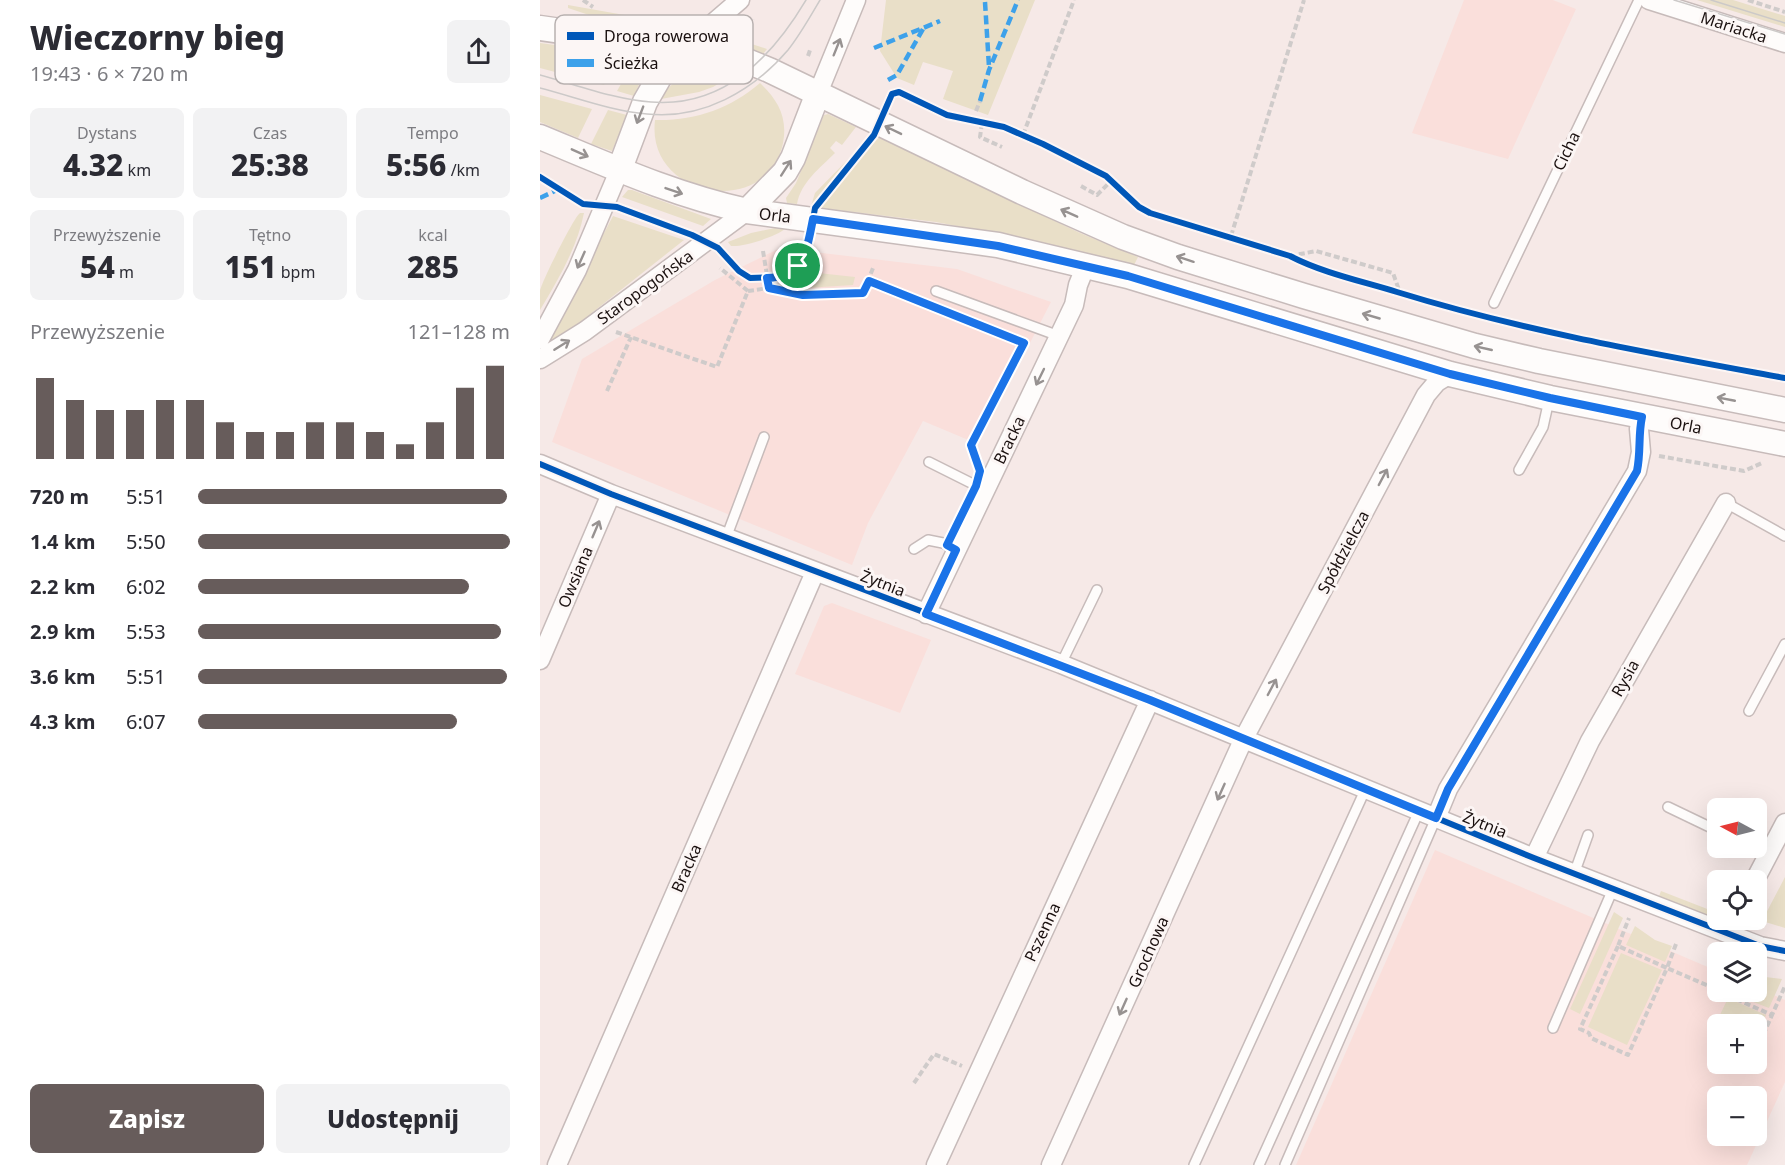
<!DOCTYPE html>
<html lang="pl">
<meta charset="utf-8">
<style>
:root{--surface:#fff;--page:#f2f2f3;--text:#2b2b33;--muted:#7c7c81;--accent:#675c5b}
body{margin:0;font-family:"Noto Sans",sans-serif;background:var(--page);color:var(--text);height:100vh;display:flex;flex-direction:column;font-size:22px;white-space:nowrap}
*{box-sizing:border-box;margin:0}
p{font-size:20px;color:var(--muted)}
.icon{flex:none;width:33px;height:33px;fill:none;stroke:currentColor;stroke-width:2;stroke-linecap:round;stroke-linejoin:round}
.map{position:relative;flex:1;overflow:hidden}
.side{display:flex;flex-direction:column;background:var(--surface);width:540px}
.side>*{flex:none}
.needle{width:39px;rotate:277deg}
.tools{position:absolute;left:1167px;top:798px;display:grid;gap:12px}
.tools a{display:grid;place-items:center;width:60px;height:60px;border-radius:9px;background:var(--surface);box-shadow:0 6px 24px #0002;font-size:30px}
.pin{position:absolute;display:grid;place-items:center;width:51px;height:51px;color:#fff;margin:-26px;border:3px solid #fff;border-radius:50%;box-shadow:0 2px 6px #0007}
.round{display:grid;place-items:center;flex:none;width:63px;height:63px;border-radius:9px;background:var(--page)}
.headline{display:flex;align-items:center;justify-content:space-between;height:102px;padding:0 30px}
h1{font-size:33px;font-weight:800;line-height:45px}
.figures{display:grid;grid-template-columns:repeat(3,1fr);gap:9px;height:102px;padding:6px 30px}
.figures div{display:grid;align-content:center;border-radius:9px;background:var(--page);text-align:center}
.figures b{font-size:30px;font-weight:800}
.figures small{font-size:16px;font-weight:400}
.figures p{font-size:16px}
.chart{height:168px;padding:12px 30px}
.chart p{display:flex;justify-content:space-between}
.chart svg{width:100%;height:108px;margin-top:6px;stroke:var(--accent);stroke-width:6}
.action{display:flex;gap:12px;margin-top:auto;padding:12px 30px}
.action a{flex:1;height:69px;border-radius:9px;background:var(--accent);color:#fff;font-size:24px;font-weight:800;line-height:69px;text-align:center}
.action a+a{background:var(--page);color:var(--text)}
ul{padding:0 30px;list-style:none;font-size:20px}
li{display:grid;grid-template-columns:96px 72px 1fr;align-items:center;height:45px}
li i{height:15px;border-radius:8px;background:var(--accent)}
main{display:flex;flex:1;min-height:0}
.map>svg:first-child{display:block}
</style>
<main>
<section class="side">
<div class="headline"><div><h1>Wieczorny bieg</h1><p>19:43 · 6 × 720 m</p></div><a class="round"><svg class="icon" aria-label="share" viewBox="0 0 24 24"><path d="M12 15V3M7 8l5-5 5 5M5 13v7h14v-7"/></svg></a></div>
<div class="figures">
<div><p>Dystans</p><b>4.32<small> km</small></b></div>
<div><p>Czas</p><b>25:38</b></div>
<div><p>Tempo</p><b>5:56<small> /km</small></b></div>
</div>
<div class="figures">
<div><p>Przewyższenie</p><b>54<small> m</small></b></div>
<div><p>Tętno</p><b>151<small> bpm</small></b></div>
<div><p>kcal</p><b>285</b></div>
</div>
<div class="chart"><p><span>Przewyższenie</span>121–128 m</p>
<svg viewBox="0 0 160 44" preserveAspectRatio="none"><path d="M5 44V11M15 44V20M25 44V24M35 44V24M45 44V20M55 44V20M65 44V29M75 44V33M85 44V33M95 44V29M105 44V29M115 44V33M125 44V38M135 44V29M145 44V15M155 44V6"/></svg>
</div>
<ul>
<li><b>720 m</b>5:51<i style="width:99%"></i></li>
<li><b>1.4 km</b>5:50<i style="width:100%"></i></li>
<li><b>2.2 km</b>6:02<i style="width:87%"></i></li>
<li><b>2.9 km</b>5:53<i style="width:97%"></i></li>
<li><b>3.6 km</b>5:51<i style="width:99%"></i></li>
<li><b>4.3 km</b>6:07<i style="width:83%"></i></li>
</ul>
<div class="action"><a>Zapisz</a><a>Udostępnij</a></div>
</section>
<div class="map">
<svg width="1245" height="1165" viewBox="0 0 1245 1165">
<rect width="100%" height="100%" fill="#f6e9e7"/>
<path fill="#fadfdb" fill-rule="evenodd" d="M924,0h89l23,9 -68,150 -96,-26z
M240,248l177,21 94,33 -73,142 -55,-23 -55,102 -16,42 -300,-123 30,-83 133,-79z
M292,603l99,37 -31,73 -105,-39 29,-68z
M895,850l282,121 1,21h38l1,-4 28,12v82l-38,83h-451zM1178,1024h38v40h-38zM1178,1096h38v40h-38z"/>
<path fill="#e9dfc8" d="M346,0h149l-47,115 -45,-16 10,-28 -30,-9 -9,23 -17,-7 -17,-27z
M1157,0h36l52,16v11z
M28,5l62,11 3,5v6l-17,-3 -48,-16z
M181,34l46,15 -4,5 -43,-14 -1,-4z
M0,43l82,11 -18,31 -64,-17z
M97,56l7,2 3,8 -13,30 -17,-5z
M178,68l19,5 -24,14 -14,5 -38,7c11,-21 33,-31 57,-31z
M220,83c16,15 26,31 24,53 -8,84 -139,66 -129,-16 39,1 75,-11 105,-37z
M0,95l52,14 -14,29 -38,-16z
M68,110l19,5 -15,36 -21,-7z
M288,114l28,13 -14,18 -6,-4 -6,7 5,5c-15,15 -34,29 -38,51l-10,-1 -1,-5 10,-15 28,-68z
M338,137l202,96 58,24 -4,8 -89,-22 -109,-21 -116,-14z
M322,145l-51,61 4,-13z
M88,190h4l79,29 -8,7 -81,-29z
M40,213h4c-7,35 -26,67 -44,97 0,-6 0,-13 0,-19 1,-8 34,-74 40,-78z
M73,216l71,24 -91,72 -37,33 -6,-2 -2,-4z
M235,228l10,1c-10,8 -42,18 -54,17l-3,-4 23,-9z
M260,271l55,6 -2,8 -47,3 -12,-10z
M1245,877v51l-23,-7z
M1121,891l54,21 -2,8 -55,-21z
M1074,912l9,6 -43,96 -10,-5z
M1095,926l20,14 17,6 -7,16 -39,-17z
M1081,953l41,17 -35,75 -39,-18z
M1217,976l25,3 -13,29 -39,-15 26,-1z
M1188,998l38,17 -8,19 -2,-10h-20l-17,-7z"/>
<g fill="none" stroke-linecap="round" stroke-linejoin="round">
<defs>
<path id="service" d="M396,291l123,45
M954,303l145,-303
M389,462l56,28
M979,470l24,-43 6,-27
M1186,503l59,33
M186,538l38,-101
M374,549l14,-9 15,3 13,7
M521,664l36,-74
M1209,711l36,-67
M1128,807l50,24
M1212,848l15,8
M1034,874l14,-39
M1013,1028l60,-139
M654,1165l172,-377
M719,1165l160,-354
M745,1165l151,-347"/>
<path id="minor" d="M1109,0l136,43
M143,49l57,-49
M278,93l38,-93
M0,339l37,-69 42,-99
M0,359l45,-28 162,-120
M0,464l71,30 450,170 473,194 226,88 25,5
M386,614l148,-309 4,-20 8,-20
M0,660l71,-166
M896,818l12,-29 189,-318 4,-19 -2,-23 3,-12
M994,858l56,-117 136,-238
M1215,880l30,-57
M17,1165l258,-593
M396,1165l214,-465
M511,1165l193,-427 182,-343 11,-13 13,-8"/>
<path id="tertiary" d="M0,28l182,26 20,5 27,11 253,122 101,45 55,20 126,39 171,50 64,15 246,49
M0,137c68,28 134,58 207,74l251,34 130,31 322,98 100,24 235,46
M79,171l26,-69 15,-26 23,-27
M207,211l38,-39 8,-14 25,-65"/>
</defs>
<use href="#service" stroke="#c7bbba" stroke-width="12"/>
<use href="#minor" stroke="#c7bbba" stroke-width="21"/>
<use href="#tertiary" stroke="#c7bbba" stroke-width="27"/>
<path stroke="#cfcbca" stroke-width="4" stroke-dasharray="6 3" stroke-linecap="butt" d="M43,0l10,7
M1208,0l37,12
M203,34l10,-15
M268,56l2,-6
M436,111l4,-10
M442,123l-2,14 22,10
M483,135l51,-135
M541,186l16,9 14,-14
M691,236l73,-236
M223,251l6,37 34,7 60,-2 10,-25
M750,256l26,-5 77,22 7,20
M329,281l55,22
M208,291l21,-3
M76,332l101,35 31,-76 -28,-23
M67,391l24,-54
M1119,456l85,15 18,-8
M437,461l-6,-16 53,-102 -10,-4
M1136,944l-9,24 51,22
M1078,946l-38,83 9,4 2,5 37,17 39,-87 -49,-22 11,-28
M1180,992l52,23 13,-29
M1216,1051l16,-36
M374,1083l20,-29 28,12"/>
<use href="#service" stroke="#fefcfb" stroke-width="9"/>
<use href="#minor" stroke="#fefcfb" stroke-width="18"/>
<use href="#tertiary" stroke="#fefcfb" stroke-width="24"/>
<path stroke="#ccc9c8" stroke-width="1.5" d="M1134,0l111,34
M1171,0l74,23
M0,75c34,9 76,25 111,27 73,6 121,-45 155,-102
M0,88c35,9 71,23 107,26 55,6 106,-23 141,-64 12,-15 22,-33 32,-50"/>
<path stroke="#3da1ea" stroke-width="4.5" stroke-dasharray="9 4.5" stroke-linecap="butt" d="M445,2l4,65
M334,48l66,-27
M348,80l9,-5 26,-46
M440,101l9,-31 29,-70
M0,198l19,-9"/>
<defs>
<path id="cycleway" d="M0,177l43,27 34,3 75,28 26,13 21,23 11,7 26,-1 15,-5 10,-10 9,-25 5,-29 59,-73 18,-41 7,-2 48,23 57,12 39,17 63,32 33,31 11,6 140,43c33,17 71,25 107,36 126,39 258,62 388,86
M0,464l71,30 450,170 473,194 226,88 25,5"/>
</defs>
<use href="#cycleway" stroke="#fcf6f5" stroke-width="10"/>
<use href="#cycleway" stroke="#0057b8" stroke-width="6"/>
</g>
<defs><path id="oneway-shaft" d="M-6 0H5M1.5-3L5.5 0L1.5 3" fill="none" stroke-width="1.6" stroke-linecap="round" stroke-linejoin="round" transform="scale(1.5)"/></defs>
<g stroke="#979291">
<use href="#oneway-shaft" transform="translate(297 47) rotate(-68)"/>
<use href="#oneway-shaft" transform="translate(100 115) rotate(111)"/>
<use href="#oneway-shaft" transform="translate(353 130) rotate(-154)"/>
<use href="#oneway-shaft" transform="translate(40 153) rotate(24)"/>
<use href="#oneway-shaft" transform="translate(246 168) rotate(-57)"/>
<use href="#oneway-shaft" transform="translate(134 191) rotate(19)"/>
<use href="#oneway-shaft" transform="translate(529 213) rotate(-156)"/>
<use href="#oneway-shaft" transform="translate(645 259) rotate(-162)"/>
<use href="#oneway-shaft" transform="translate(41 260) rotate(114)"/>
<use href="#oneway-shaft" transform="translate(831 316) rotate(-164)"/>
<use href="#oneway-shaft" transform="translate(22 345) rotate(-32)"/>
<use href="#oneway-shaft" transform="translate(943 348) rotate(-167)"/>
<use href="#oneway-shaft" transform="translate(500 377) rotate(116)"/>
<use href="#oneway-shaft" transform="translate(1186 399) rotate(-169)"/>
<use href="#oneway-shaft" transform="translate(843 477) rotate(-62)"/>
<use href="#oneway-shaft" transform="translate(56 529) rotate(-67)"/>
<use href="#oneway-shaft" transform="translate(732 687) rotate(-62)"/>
<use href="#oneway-shaft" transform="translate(681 792) rotate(114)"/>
<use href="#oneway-shaft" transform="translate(583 1007) rotate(114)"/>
</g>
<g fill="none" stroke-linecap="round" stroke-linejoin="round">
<defs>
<path id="route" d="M273,219l185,27 130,30 322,98 100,24 92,19c-4,18 -1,35 -5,54l-189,318 -12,29 -286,-118 -224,-86 30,-64 -9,-5 29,-59 4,-15 -9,-26 53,-102 -155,-62 -6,12 -60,2 -34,-7 -2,-10c37,-1 40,-29 46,-59z"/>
</defs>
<use href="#route" stroke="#fff" stroke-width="12"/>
<use href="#route" stroke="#1a73e8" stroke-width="8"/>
</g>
<g text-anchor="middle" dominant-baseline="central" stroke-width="6" stroke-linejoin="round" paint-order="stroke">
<g font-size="16" fill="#1a100f" stroke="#fcf6f5">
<text transform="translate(1194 27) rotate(18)">Mariacka</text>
<text transform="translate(1026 151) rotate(-64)">Cicha</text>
<text transform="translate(235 215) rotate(7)">Orla</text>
<text transform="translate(105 287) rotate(-36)">Staropogońska</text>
<text transform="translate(1146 425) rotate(11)">Orla</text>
<text transform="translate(469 440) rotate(-64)">Bracka</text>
<text transform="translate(803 552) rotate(-62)">Spółdzielcza</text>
<text transform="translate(35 577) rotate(-67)">Owsiana</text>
<text transform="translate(343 583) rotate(21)">Żytnia</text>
<text transform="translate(1085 678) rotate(-61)">Rysia</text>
<text transform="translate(945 824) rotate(22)">Żytnia</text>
<text transform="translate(146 868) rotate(-66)">Bracka</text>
<text transform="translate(502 932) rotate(-65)">Pszenna</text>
<text transform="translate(608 952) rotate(-66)">Grochowa</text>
</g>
</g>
<rect x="15" y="15" width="198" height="69" rx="9" fill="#fcf6f5" stroke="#b8b1b0" stroke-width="1.5"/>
<rect x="27" y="32" width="27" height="8" fill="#0057b8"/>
<rect x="27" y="59" width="27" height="8" fill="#3da1ea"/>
<g font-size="16" fill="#1a100f">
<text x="64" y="42">Droga rowerowa</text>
<text x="64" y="69">Ścieżka</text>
</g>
</svg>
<div class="tools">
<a><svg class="needle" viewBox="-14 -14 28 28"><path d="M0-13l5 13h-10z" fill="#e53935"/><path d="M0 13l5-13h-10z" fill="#7c7c81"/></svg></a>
<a><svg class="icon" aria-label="locate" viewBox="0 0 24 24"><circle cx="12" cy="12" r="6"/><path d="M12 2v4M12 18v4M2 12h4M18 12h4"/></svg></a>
<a><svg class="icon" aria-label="layers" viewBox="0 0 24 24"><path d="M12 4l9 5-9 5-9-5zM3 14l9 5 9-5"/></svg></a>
<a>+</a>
<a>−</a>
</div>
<div class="pin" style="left:258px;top:266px;background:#1e9e55"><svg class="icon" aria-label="arrive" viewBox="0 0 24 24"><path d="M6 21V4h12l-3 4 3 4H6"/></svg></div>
</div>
</main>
